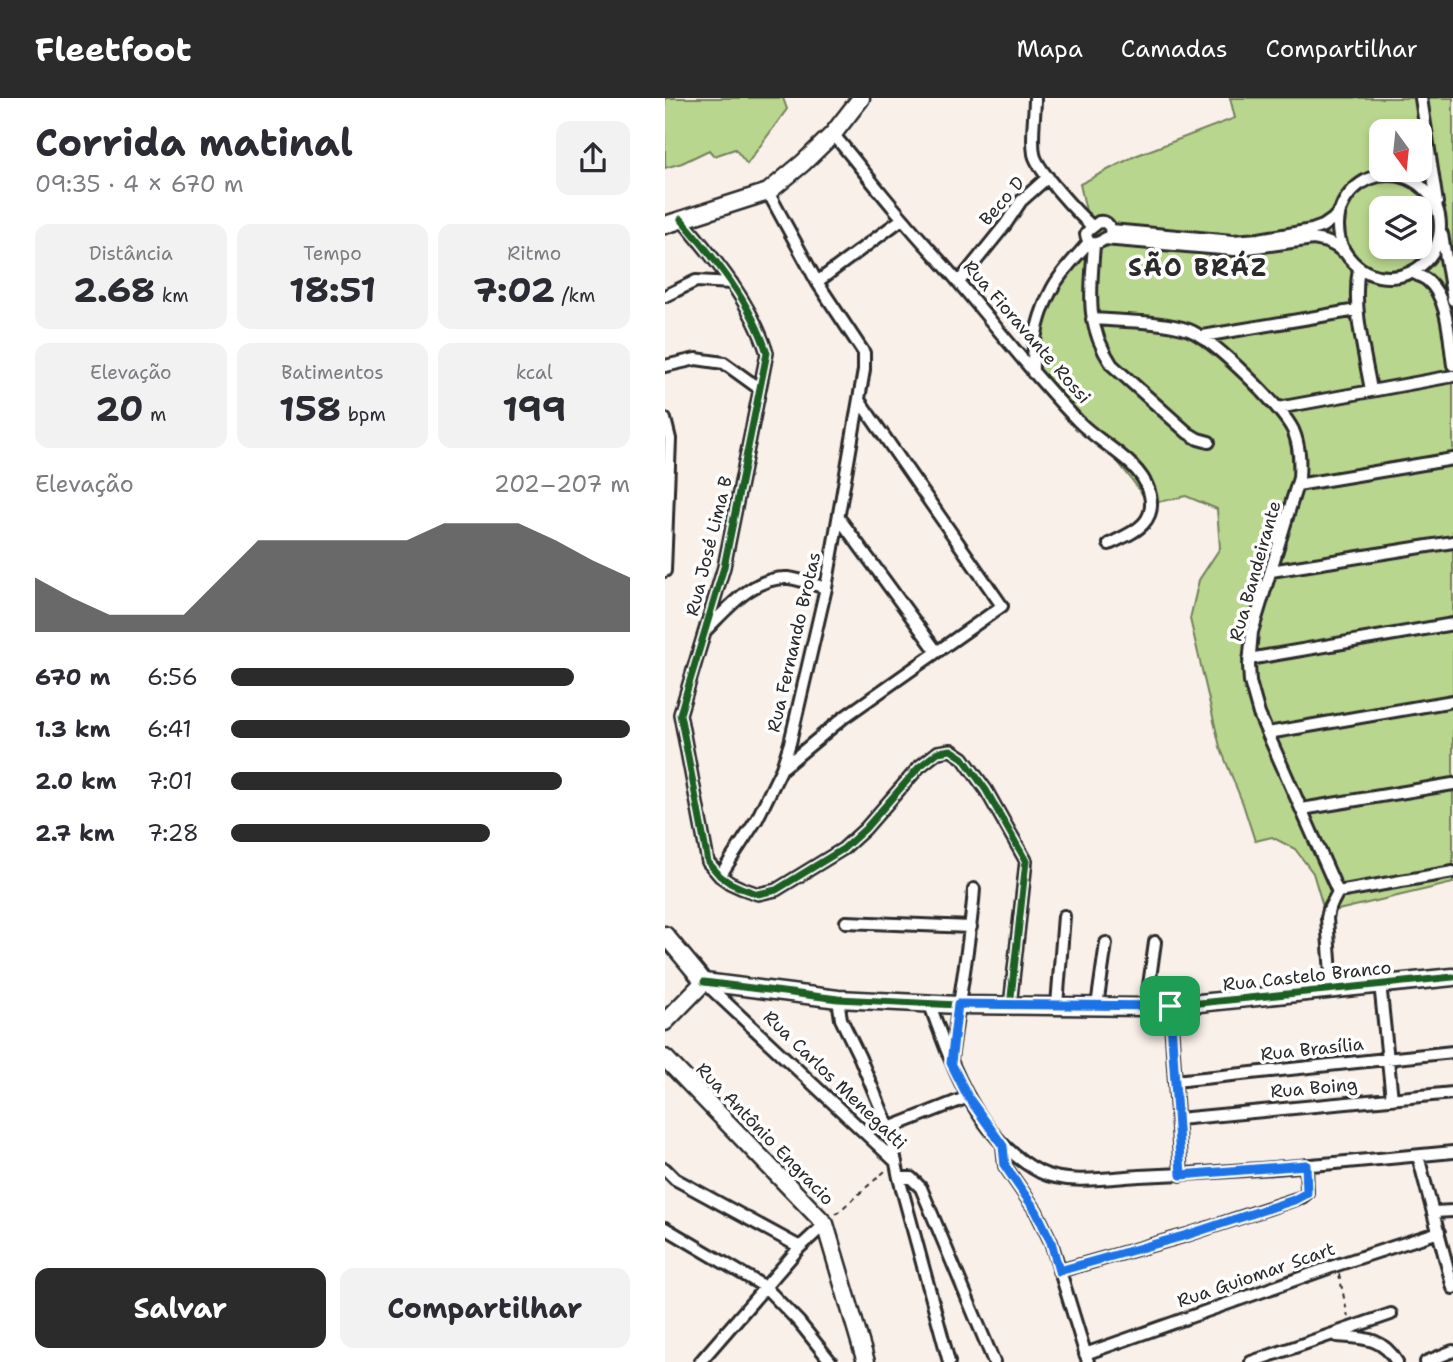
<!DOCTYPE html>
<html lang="pt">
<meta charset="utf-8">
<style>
:root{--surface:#fff;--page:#f2f2f3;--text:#2b2b33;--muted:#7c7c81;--accent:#2b2b2b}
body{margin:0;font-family:"Shantell Sans",sans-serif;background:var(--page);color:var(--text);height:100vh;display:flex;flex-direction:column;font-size:26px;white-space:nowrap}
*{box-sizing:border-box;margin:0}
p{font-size:23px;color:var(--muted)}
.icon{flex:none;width:38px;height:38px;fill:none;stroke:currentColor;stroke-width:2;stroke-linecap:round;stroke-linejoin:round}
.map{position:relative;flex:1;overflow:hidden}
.panel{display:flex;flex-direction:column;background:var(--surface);width:665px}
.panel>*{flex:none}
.needle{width:46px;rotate:165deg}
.controls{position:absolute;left:704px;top:21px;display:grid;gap:14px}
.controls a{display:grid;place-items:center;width:63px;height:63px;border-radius:14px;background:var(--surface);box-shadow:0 4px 10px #0003;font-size:35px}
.pin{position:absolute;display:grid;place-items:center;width:60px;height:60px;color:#fff;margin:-30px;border-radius:14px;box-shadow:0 4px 10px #0006}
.round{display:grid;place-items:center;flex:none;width:74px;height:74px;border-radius:14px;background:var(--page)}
.overview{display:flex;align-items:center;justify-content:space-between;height:119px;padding:0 35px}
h1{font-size:38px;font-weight:700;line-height:52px}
.figures{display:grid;grid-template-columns:repeat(3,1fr);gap:10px;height:119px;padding:7px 35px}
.figures div{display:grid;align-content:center;border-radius:14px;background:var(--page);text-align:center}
.figures b{font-size:35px;font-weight:700}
.figures small{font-size:19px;font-weight:400}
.figures p{font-size:19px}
.chart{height:196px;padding:14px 35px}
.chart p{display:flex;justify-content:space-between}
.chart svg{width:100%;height:126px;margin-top:7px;fill:var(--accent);opacity:.7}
.action{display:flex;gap:14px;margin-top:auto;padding:14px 35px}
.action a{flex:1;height:80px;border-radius:14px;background:var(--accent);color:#fff;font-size:28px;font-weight:700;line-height:80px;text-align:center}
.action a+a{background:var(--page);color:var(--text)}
ul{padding:0 35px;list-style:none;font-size:23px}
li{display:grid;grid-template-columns:112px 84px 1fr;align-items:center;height:52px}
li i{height:18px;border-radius:9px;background:var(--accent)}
header{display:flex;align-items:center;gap:42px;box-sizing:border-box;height:98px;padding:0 35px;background:var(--accent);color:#fff}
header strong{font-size:33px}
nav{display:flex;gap:38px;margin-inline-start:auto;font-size:24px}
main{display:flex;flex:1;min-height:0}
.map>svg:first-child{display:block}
</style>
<header>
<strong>Fleetfoot</strong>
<nav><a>Mapa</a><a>Camadas</a><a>Compartilhar</a></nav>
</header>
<main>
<section class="panel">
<div class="overview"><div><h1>Corrida matinal</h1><p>09:35 · 4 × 670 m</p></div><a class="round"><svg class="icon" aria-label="share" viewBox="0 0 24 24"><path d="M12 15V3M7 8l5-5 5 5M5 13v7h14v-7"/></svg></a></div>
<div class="figures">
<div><p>Distância</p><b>2.68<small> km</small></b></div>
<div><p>Tempo</p><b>18:51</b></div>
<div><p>Ritmo</p><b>7:02<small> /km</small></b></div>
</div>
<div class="figures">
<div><p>Elevação</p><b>20<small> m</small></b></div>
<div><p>Batimentos</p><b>158<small> bpm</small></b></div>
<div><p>kcal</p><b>199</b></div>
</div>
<div class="chart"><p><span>Elevação</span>202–207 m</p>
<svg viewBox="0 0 160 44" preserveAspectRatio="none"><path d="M0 44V25L10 32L20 38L30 38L40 38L50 25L60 12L70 12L80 12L90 12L100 12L110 6L120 6L130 6L140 12L150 19L160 25V44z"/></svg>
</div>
<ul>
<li><b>670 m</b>6:56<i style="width:86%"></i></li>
<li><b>1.3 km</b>6:41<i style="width:100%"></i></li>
<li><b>2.0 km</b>7:01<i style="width:83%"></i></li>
<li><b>2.7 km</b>7:28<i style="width:65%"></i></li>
</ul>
<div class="action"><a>Salvar</a><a>Compartilhar</a></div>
</section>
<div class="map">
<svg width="788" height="1264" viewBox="0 0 788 1264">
<rect width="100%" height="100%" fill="#faf0ea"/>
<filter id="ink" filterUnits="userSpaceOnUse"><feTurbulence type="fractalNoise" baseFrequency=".0143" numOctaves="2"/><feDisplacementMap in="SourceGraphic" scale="14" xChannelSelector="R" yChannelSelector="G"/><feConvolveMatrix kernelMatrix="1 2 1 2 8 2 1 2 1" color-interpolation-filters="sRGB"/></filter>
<g filter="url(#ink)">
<path fill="#b9d68e" stroke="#72805c" stroke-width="2" fill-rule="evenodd" d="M0,0h118l4,11 -40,55 -12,-15 -21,7 -5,-6 -27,13 -17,5z
M565,0h223v785l-128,30 -12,-40 -18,-24 -23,-12 -17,4 -12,-37 -23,-57 -30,-128 9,-39 21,-32 -3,-39 -31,-13 -37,8c-30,-45 -68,-85 -104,-125l-8,-12 -4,-15 14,-54 45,-60 -12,-54 55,-28 100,-38zM716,33h38v39h-38zM716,110h38v39h-38z"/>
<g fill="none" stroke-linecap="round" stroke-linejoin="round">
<defs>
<path id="street" d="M370,0c0,18 -4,37 -1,56 3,16 45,61 59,73
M756,0l16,105
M168,36c24,28 46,58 71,86 18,22 38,42 56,64 39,46 76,94 118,137 22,23 61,39 71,70 10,33 -17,42 -40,53
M673 128a51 51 0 1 1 102 0a51 51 0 1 1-102 0Z
M16,121c34,40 70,83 86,134l-43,214 -44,147 28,148 12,14 10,7 11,5 17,6 18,-4 67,-41 22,-20 54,-62 19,-15 13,-2 12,8 23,32 40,71 -16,145
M434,124c8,-1 13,5 11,13 -8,7 -22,15 -24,-1l3,-4z
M446,132l122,11 26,-2 53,-9 11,-4 10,-7 7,-8
M777,136l11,66
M439,141l130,11 79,-11c12,2 20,4 29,12
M429,146c-3,47 -10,79 18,121l76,68 10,6 11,3
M694,170c-7,40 5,82 12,122
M747,174c5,3 11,5 15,8 22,18 22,60 26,85
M152,184l85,-63
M294,184l46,-57 16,-24 27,-24
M0,198l31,-15 36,2
M427,221c28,2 72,2 97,11 24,9 93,77 104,100 7,16 7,32 6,48l-47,154 -3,33 1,17 9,32 79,178
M538,238l154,-26
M0,268l31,-7 28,4 36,26
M368,275c-1,-29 5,-58 19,-84 8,-16 25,-33 37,-47
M613,310l175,-32
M0,321l5,20 -5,132
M632,387l156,-26
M174,420l98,134
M606,473l182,-29
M41,532c22,-22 48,-54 82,-52 12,1 26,7 38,10
M584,561l204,-35
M603,635l185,-32
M119,669l59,-49 159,-112 -143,-206
M637,711l151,-25
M55,778l37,-57 25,-51 8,-25 36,-155 38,-218v-17l-47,-71 -49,-90
M673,794l115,-20
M181,824l125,5
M39,884l192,180
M715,885l12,116
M667,890l-5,-70 2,-9 9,-17
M173,901l3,20 19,39 29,70 10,50 50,184
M264,904c23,64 47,136 111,170 26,13 70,6 99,4 105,-4 210,-14 314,-24
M392,907l7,-89
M432,908l9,-63
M505,908l11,169
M481,909l9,-65
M286,962c7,-57 19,-114 23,-171
M510,983l278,-29
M513,1021l275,-26
M224,1030l79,-31
M338,1048l2,20 31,45 15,31 37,120
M753,1058l35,132
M0,1071l10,10 125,68
M234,1080h12l10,10 73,174
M769,1114l19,-1
M0,1130l100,59 34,35 32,40
M394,1173l128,-36 115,-38 5,-4v-3l-1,-25
M672,1238c27,2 45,1 60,26
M420,1256l252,-89 102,-33
M35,1264l100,-115 25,-23
M586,1264l140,-48
M761,1264l27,-11"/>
<path id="secondary" d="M0,127l103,-33 35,-29 30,-29 28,-36
M0,837l39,47
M39,884l134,17 120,6 188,2 24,-1 283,-29
M0,924l39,-40
M0,960l160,166 41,138"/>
</defs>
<use href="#street" stroke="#2b2b2b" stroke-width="16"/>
<use href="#secondary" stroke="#2b2b2b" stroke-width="21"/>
<path stroke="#2b2b2b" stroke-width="2" stroke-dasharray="5 5" stroke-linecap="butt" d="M171,1116l49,-43
M674,1176l9,43"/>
<use href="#street" stroke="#fff" stroke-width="10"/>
<use href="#secondary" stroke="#fff" stroke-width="16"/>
<defs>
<path id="cycleway" d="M16,121c34,40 70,83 86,134l-43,214 -44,147 28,148 12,14 10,7 11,5 17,6 18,-4 67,-41 22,-20 54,-62 19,-15 13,-2 12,8 23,32 40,71 -16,145
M39,884l134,17 120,6 188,2 24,-1 283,-29"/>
</defs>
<use href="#cycleway" stroke="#fff" stroke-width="11"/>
<use href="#cycleway" stroke="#1b5e20" stroke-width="7"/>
</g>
</g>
<g fill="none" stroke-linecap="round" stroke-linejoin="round" filter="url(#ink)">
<defs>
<path id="route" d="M293,906l212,2 11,169 125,-10 1,28 -13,7 -107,35 -128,36 -8,-29 -15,-31 -31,-45 -2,-20 -35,-49 -17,-34z"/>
</defs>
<use href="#route" stroke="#fff" stroke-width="14"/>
<use href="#route" stroke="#1a73e8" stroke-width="9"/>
</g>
<g text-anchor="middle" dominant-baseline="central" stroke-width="7" stroke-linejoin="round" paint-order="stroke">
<g font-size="18" fill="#2b2b2b" stroke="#fff">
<text transform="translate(337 103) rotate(-49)">Beco D</text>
<text transform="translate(362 234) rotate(49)">Rua Fioravante Rossi</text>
<text transform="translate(44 448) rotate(-76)">Rua José Lima B</text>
<text transform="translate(590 473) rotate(-74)">Rua Bandeirante</text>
<text transform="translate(129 544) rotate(-77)">Rua Fernando Brotas</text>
<text transform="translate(642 878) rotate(-6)">Rua Castelo Branco</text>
<text transform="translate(647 951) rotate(-6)">Rua Brasília</text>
<text transform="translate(170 982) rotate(44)">Rua Carlos Menegatti</text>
<text transform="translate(649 990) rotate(-5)">Rua Boing</text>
<text transform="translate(100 1036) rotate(46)">Rua Antônio Engracio</text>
<text transform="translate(591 1177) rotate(-19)">Rua Guiomar Scart</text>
</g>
<g font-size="24" font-weight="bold" letter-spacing="2" fill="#2b2b2b" stroke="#fff">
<text x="533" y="170">SÃO BRÁZ</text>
</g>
</g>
</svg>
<div class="controls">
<a><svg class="needle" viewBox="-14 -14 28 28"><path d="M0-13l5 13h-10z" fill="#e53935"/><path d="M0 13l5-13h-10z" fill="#7c7c81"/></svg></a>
<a><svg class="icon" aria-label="layers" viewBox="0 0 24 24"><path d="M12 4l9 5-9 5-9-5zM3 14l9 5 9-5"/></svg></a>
</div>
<div class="pin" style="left:505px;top:908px;background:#1e9e55"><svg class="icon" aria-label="arrive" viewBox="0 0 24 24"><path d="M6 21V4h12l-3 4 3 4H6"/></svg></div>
</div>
</main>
